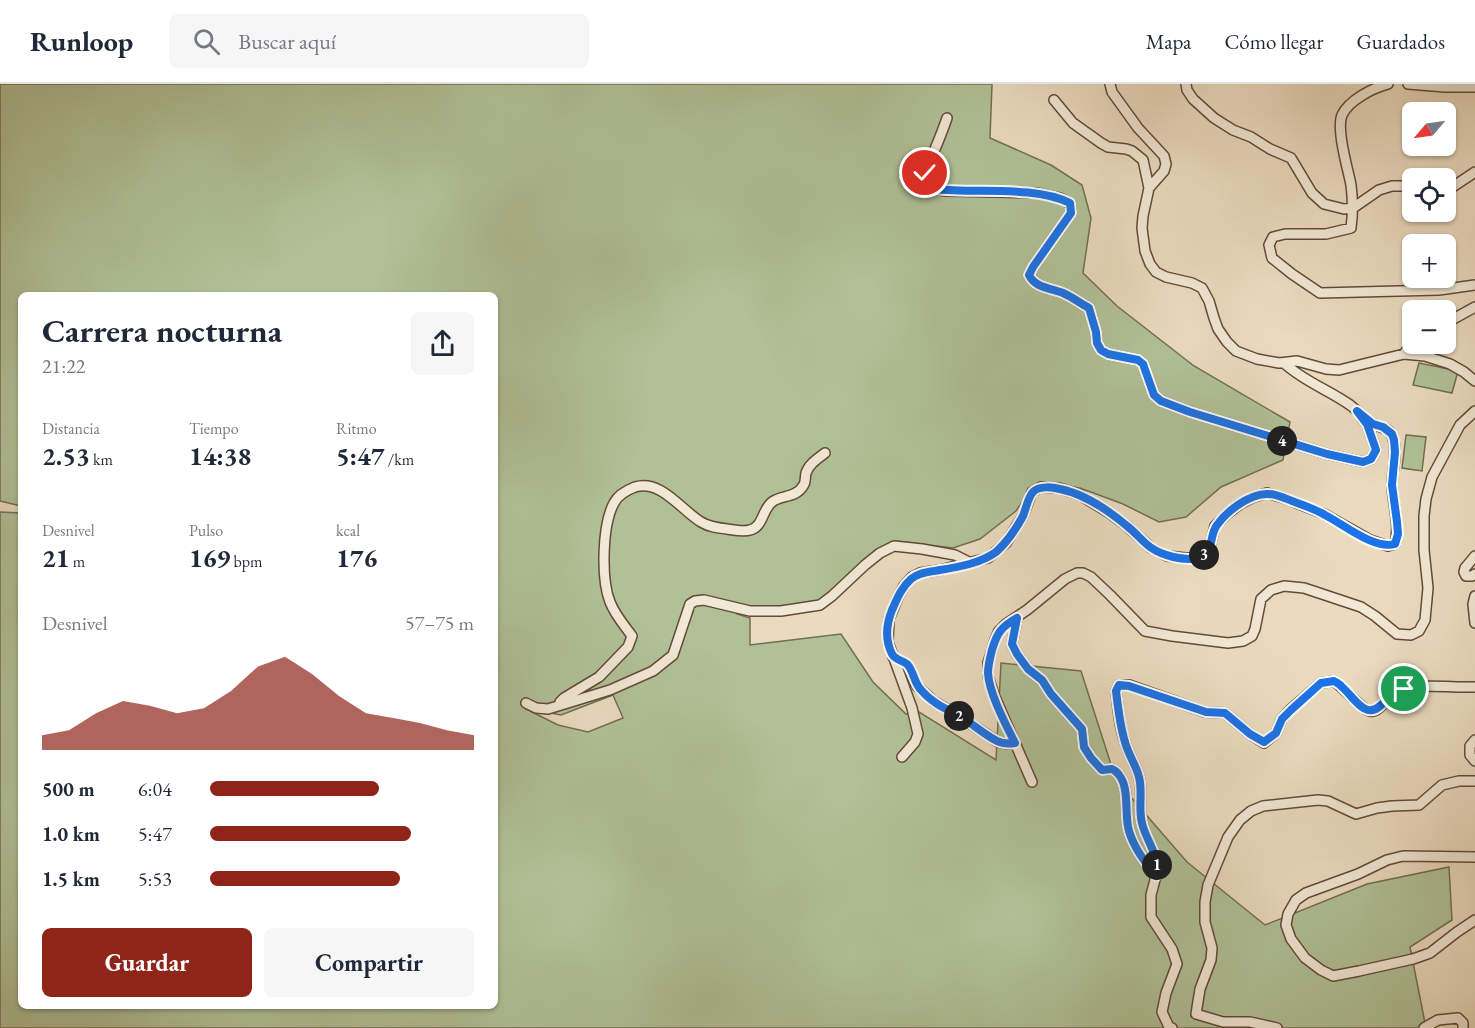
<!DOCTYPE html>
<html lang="es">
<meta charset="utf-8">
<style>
:root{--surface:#fff;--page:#f6f6f7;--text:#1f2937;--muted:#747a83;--line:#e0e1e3;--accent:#8f2418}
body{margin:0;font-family:"EB Garamond",serif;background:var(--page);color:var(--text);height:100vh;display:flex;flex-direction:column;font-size:22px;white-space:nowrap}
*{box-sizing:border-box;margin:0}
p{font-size:20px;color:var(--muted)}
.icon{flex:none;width:33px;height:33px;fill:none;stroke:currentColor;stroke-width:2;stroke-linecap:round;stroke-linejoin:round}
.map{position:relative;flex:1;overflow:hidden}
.sheet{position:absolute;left:18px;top:208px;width:480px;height:717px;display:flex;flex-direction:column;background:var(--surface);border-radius:9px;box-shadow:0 2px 4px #0004}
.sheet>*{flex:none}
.needle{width:39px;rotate:241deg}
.tools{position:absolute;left:1402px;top:18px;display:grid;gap:12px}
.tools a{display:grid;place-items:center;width:54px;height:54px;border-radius:9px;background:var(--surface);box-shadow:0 2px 4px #0004;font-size:30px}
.pin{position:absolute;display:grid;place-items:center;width:51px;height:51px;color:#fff;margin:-26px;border:3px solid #fff;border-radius:50%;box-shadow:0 2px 6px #0007}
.km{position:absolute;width:30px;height:30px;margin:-15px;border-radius:50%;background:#222;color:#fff;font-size:16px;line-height:30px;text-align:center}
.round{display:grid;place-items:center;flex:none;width:63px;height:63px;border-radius:9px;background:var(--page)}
.head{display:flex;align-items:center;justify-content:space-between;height:102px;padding:0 24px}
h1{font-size:33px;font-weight:700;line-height:45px}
.figures{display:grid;grid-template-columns:repeat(3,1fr);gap:9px;height:102px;padding:6px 24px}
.figures div{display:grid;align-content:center}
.figures b{font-size:26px;font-weight:700}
.figures small{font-size:16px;font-weight:400}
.figures p{font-size:16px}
.chart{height:168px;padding:12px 24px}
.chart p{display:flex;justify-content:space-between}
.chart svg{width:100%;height:108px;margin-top:6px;fill:var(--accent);opacity:.7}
.cta{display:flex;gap:12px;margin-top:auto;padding:12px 24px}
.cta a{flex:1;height:69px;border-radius:9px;background:var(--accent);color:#fff;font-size:24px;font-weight:700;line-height:69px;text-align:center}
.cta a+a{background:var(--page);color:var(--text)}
ul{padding:0 24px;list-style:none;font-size:20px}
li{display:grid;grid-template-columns:96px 72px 1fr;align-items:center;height:45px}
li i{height:15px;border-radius:8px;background:var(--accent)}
header{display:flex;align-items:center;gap:36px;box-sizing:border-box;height:84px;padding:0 30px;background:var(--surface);border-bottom:2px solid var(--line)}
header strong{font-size:28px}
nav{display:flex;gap:33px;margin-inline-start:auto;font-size:21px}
.search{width:420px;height:54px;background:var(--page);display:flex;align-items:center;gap:15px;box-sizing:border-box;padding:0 21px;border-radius:9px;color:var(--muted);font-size:22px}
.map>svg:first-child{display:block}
</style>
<header>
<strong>Runloop</strong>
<div class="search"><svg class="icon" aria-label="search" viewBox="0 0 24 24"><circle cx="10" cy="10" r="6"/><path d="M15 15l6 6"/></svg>Buscar aquí</div>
<nav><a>Mapa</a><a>Cómo llegar</a><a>Guardados</a></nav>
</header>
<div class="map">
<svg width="1475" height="944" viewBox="0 0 1475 944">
<rect width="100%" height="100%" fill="#eadbbf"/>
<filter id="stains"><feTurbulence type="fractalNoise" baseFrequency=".00333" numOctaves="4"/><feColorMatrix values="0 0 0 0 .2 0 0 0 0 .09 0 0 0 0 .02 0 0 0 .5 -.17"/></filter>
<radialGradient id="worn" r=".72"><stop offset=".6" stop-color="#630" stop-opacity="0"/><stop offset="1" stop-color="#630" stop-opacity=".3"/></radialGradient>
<path fill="#b0c197" stroke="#746e52" stroke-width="1.5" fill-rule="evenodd" d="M0,0h992l-2,54 61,27 31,20 9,33 -8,55 34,33 77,60 96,56 -7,38 -62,27 -35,30 -27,5 -36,-18 -43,-16 -32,-5 -15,2 -17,26 -36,28 -27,9 -58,-7 -17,8 -28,24 -8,10 -25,19 -37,5 -29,-1 -13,7 -1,1 13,4v27l91,-11 32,48 33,32 10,-4 80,50 5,-97 80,8 35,109 71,82 78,63 102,-41 82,-17 3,53 -42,27 16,81h-1426v-516l21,1v493h474v-710h-474v210l-21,-5zM613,611l10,23 -35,14 -30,-7 -34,-17 37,7z
M1419,279l39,8 -6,22 -39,-8z
M1406,351l20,2 -4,34 -20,-3z"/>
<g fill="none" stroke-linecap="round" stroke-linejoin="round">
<defs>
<path id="street" d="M1110,0l2,8 26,36 26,28 2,8 -2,7 -15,17
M1186,0l1,6 6,9 21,19 19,12 18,7 19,12 21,9 21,35 12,11 20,5 9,-1 26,-18 13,-4h21
M1388,0c-15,4 -39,16 -46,31 -6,15 6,54 9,70 2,15 2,28 0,43l-25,6h-41l-12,3 -4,8 3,13 20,16 28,19 119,-3 36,-5
M1408,0l37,3h30
M1054,16l19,23 28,20 7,4 18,2 6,2 11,9 6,28 -6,28 -1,12 3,23 5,13 6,8 10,5 26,6 10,5 7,13 5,17 4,11 9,13 9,9 21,8 22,4 18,-2 29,8 13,1 65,-16 21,2 25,8 14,8 11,9
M947,34c-4,12 -9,24 -14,36 -8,20 -16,34 13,37l91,2 23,5 10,5 1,10 -38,54 -4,8c6,13 22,13 34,18 9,4 17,10 26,15l7,24 1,11 4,7 7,4 30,6 5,4 11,31 7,6 29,11 137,42 36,8 8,-3 5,-9 -9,-26 -5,-6
M1446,105l5,-1 24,-16
M1446,239l29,-16
M1404,270l6,-9 3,-2
M1475,472l-10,12 -1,4 2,4h6l3,-2
M1475,512l-2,8 2,19
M1017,534l-5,26 5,10 11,15 14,11 9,14 31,35 2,17 7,12 11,12 10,-1c0,0 7,5 7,6 11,13 5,40 10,56 5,17 16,31 27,45l-5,19v22l21,32 5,15 -11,29 -4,19 7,15 3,1
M893,573l14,8 10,21 16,15 29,17 36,24 9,2 8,-1 -21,-48 -6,-19v-13l7,-23 4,-9 7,-7 21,-14 38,-31 12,-6h6l8,4 19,18 35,36 27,5 56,7 15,-2 9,-5 3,-7 6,-30 10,-9 13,-4 20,2 57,19 14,9 22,18 14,1 8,-4 6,-11 3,-32 -4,-38v-34l2,-17 6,-22 28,-52 15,-14
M560,618l4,-4 35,-21 29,-30 4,-11c-8,-11 -17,-21 -22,-34 -9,-23 -8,-77 4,-99 4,-8 13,-13 21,-16 26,-8 46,23 66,35 8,5 17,6 26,7 7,1 17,3 23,1 13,-3 12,-20 22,-28 9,-7 24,-4 31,-16 3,-3 2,-9 3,-13 3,-9 11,-14 19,-20
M526,619l10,5 12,1 62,-19 43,-19 20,-16 17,-51 5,-3 9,-1 46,11h31l39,-6 12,-9 33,-31 15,-12 14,-7 28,3 33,6 16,8
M1475,656l-5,6v9l5,6
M1015,659l17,39
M902,673l13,-15 3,-8 -6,-26 -24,-66 1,-23 10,-24 5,-9 8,-9 8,-4 20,-3 48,-12 18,-15 17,-27 9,-24 9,-5 18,1 21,7 28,17 19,14 24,22 16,8 19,2h15l8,-8 6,-24 12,-12 13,-10 14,-7 13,-4 17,5 40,16 46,26 18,6 7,-2c5,-20 -2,-38 -3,-59 0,-15 6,-32 1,-47 -2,-10 -13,-10 -21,-15 -8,-5 -14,-12 -22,-18 -21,-15 -47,-24 -66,-42
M1475,773l-72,-1 -16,4 -29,14 -52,19 -10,7 -8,14 -2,11 5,14 14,19 16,12 12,6 26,-5 54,-12 17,-6 27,-21 18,-12
M1156,792c5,-19 -10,-35 -14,-53 -4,-15 1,-31 -3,-46 -3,-12 -11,-23 -14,-35 -6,-16 -7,-34 -9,-51l3,-6h10l76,27 20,1 25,21 14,9 12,-10 6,-14 9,-10 30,-26 13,-2c9,6 28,29 36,30 10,2 17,-15 25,-19 19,-10 58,-4 80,-5
M1277,944l-27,-6h-27l-27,-8 4,-25 11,-29 1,-12 -7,-26v-20l3,-17 20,-48 12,-17 11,-9 12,-5 55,-6 10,1 28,13 21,-6 15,-2 27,-1 23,-20 17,-4h16
M1424,944l14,-8 20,-2 5,5v5"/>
</defs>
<use href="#street" stroke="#654a3a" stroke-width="12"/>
<use href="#street" stroke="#f1e8d5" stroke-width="9"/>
</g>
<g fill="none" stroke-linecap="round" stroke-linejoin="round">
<defs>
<path id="route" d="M925,89l2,10 7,6c42,5 99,-4 136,14l1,10 -38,54 -4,8c6,13 22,13 34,18 9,4 17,10 26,15l7,24 1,11 4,7 7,4 30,6 5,4 11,31 7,6 29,11 137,42 36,8 8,-3 5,-9 -9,-26 -10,-13 16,13 10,3 9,7 2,6 1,12 -3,33 5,37 1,12 -3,10c-21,6 -52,-20 -70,-29 -10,-6 -22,-10 -33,-14 -8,-3 -18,-8 -26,-7 -18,1 -39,17 -49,31 -8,10 -3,30 -19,33 -15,3 -35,-2 -48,-11 -8,-6 -15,-15 -23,-21 -19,-16 -43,-32 -67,-37 -8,-2 -20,-3 -26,2 -6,5 -8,18 -11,25 -7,13 -16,26 -27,36 -15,11 -37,15 -56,18 -10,2 -21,2 -29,9 -10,9 -14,20 -19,31 -6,15 -7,30 0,44 3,6 10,6 15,10 7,7 7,20 15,27 11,13 27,19 41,27 12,8 22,17 34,23 6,3 11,3 18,2 -9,-18 -26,-50 -27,-70 0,-8 2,-15 4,-23 5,-17 9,-23 25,-32l-5,26 5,10 11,15 14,11 9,14 31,35 2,18 7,11 11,12 10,-1c1,0 7,5 7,6 11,13 5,40 10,56 5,17 16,31 27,45 5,-19 -10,-35 -14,-53 -4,-15 1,-31 -3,-46 -3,-12 -11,-23 -14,-35 -5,-16 -7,-34 -9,-51l3,-6 10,1 77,26 19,1 25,21 14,8 12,-9 6,-14 9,-9 30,-27 13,-2c3,2 6,3 8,6 11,9 23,33 38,19 10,-9 12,-13 24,-17"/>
</defs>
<use href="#route" stroke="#fff" stroke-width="12"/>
<use href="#route" stroke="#1a73e8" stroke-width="8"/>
</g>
<rect width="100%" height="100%" filter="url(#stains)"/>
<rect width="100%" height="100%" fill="url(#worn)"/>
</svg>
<div class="tools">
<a><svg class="needle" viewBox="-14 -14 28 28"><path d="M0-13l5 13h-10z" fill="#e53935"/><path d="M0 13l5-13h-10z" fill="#747a83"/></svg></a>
<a><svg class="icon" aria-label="locate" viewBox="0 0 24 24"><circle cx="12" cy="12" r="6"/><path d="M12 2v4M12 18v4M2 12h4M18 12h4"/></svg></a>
<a>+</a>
<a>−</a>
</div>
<div class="pin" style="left:1404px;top:605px;background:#1e9e55"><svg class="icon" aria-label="arrive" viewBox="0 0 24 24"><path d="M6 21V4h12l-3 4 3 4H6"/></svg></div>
<div class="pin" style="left:925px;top:89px;background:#d93025"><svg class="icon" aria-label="check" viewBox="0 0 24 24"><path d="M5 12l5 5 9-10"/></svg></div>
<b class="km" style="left:1157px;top:781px">1</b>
<b class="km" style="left:959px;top:632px">2</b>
<b class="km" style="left:1204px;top:471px">3</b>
<b class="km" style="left:1282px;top:357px">4</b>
<section class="sheet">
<div class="head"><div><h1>Carrera nocturna</h1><p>21:22</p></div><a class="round"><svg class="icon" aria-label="share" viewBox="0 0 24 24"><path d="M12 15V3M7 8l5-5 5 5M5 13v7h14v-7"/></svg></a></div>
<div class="figures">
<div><p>Distancia</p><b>2.53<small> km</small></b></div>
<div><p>Tiempo</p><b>14:38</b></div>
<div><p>Ritmo</p><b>5:47<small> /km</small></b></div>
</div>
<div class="figures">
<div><p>Desnivel</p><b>21<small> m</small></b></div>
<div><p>Pulso</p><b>169<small> bpm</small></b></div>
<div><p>kcal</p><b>176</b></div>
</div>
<div class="chart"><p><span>Desnivel</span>57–75 m</p>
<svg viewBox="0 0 160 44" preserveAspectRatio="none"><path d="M0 44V38L10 36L20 29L30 24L40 26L50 29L60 27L70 20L80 10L90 6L100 13L110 22L120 29L130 31L140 33L150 36L160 38V44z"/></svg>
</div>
<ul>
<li><b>500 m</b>6:04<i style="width:64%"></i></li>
<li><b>1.0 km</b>5:47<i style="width:76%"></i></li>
<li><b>1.5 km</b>5:53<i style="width:72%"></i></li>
</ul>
<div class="cta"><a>Guardar</a><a>Compartir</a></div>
</section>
</div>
